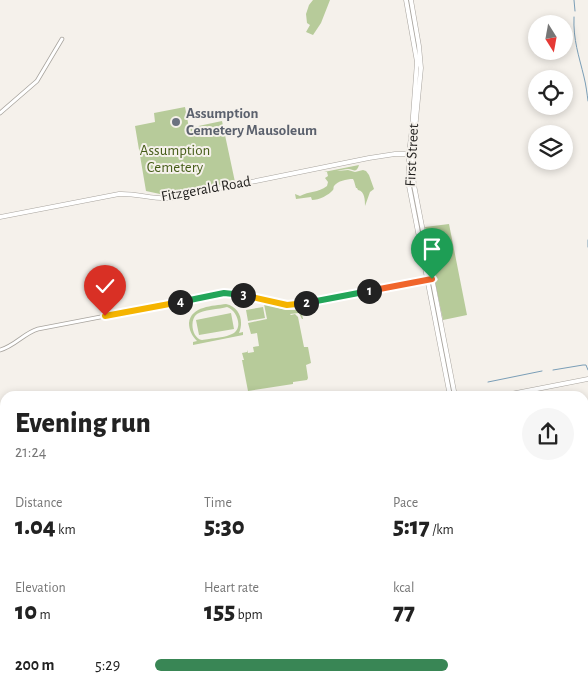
<!DOCTYPE html>
<style>
:root{--surface:#fff;--page:#f6f6f6;--text:#222;--muted:#767676;--accent:#398655}
body{margin:0;font-family:"Alegreya Sans",sans-serif;background:var(--page);color:var(--text);height:100vh;display:flex;flex-direction:column;font-size:19px;white-space:nowrap}
*{box-sizing:border-box;margin:0}
p{font-size:16px;color:var(--muted)}
.icon{flex:none;width:28px;height:28px;fill:none;stroke:currentColor;stroke-width:2;stroke-linecap:round;stroke-linejoin:round}
.map{position:relative;flex:1;overflow:hidden}
.panel{position:absolute;left:0px;top:391px;width:589px;height:304px;display:flex;flex-direction:column;background:var(--surface);border-radius:15px 15px 0 0;box-shadow:0 2px 8px #0003}
.panel>*{flex:none}
.needle{width:32px;rotate:169deg}
.buttons{position:absolute;left:528px;top:15px;display:grid;gap:10px}
.buttons a{display:grid;place-items:center;width:45px;height:45px;border-radius:50%;background:var(--surface);box-shadow:0 2px 8px #0003;font-size:25px}
.pin{position:absolute;display:grid;place-items:center;width:42px;height:42px;color:#fff;margin:-51px -21px;border-radius:50% 50% 50% 0;rotate:-45deg;box-shadow:0 0 5px #0007}
.pin .icon{rotate:45deg}
.km{position:absolute;width:25px;height:25px;margin:-12px;border-radius:50%;background:#222;color:#fff;font-size:14px;line-height:25px;text-align:center}
.round{display:grid;place-items:center;flex:none;width:52px;height:52px;border-radius:26px;background:var(--page)}
.summary{display:flex;align-items:center;justify-content:space-between;height:85px;padding:0 15px}
h1{font-size:28px;font-weight:800;line-height:38px}
.metrics{display:grid;grid-template-columns:repeat(3,1fr);gap:8px;height:85px;padding:5px 15px}
.metrics div{display:grid;align-content:center}
.metrics b{font-size:25px;font-weight:800}
.metrics small{font-size:14px;font-weight:400}
.metrics p{font-size:14px}
ul{padding:0 15px;list-style:none;font-size:16px}
li{display:grid;grid-template-columns:80px 60px 1fr;align-items:center;height:38px}
li i{height:12px;border-radius:6px;background:var(--accent)}
.map>svg:first-child{display:block}
</style>
<div class="map">
<svg width="588" height="694" viewBox="0 0 588 694">
<rect width="100%" height="100%" fill="#f5f1eb"/>
<path fill="#b7cb9a" fill-rule="evenodd" d="M313,0h17l-9,23 -8,12 -7,-3 4,-7 -3,-2 -1,-9 3,-9z
M185,107l4,21 33,-7 13,61 -66,12h-9l-14,-3 -11,-65 20,-4 -1,-9z
M359,165c-3,9 -5,4 -11,4 -3,0 -8,1 -11,2l11,-1 7,2 8,-2 3,1 3,4 5,14 -4,3 -5,14c0,-5 0,-15 -7,-16l-1,-2h-1l-2,-7 -1,-2c-7,0 -15,2 -19,7 -1,1 0,3 -1,4 -4,5 -14,10 -21,10l-1,-3 -15,2 -1,-5 5,2c9,-5 18,-3 27,-10l1,-4 -3,-4 3,-2 -1,-4h-3z
M449,224l18,91 -24,5 -8,-38 2,-1 1,-2 -5,-5 -8,-47z
M226,304c14,3 18,17 13,29l4,-1v3l-50,10v-3l4,-1c-5,-5 -8,-11 -8,-18 2,-17 24,-17 37,-19zM227,307c10,3 17,22 5,27 -6,3 -16,4 -23,5 -2,0 -5,1 -7,1 -10,-2 -13,-20 -5,-26 5,-4 23,-5 30,-7z
M264,304l22,6h15l2,9h-1l-3,-6 -9,1 1,1 4,-1 3,3 6,30h4l3,16 -5,2 2,13 -1,2 -14,2v2l-45,7 -6,-31h2l-2,-7 5,-1v-2l1,3 6,-1 -1,-5 6,-1 -2,-13 -6,1 -3,-11 19,-4z
M263,307l2,11 -17,3 -2,-11z
M231,313l3,16 -35,6 -3,-15z
M0,497h5v81h-5z"/>
<g fill="none" stroke-linecap="round" stroke-linejoin="round">
<path stroke="#7a9eb7" stroke-width="1" d="M574,0l1,11
M574,17c-1,23 5,39 10,60 2,8 3,16 4,24
M588,240v7
M553,370l30,-5h3l2,5
M488,382l54,-11
M584,482l4,-1
M0,569h5
M0,586l5,1
M584,669l4,1"/>
<defs>
<path id="tertiary" d="M0,113l37,-32 25,-42
M0,350c15,-4 24,-17 38,-21l182,-35c24,-3 48,11 72,11l140,-26
M0,694l19,-4"/>
<path id="secondary" d="M406,0l11,62 -5,67 -3,24v33l41,210
M411,0l8,46 2,22 -8,82 -1,14 2,21 41,211
M0,217l119,-23c18,-1 35,6 53,4l197,-40 26,-4h18
M501,396l87,-17
M0,493h5
M505,690l1,4
M509,690l1,4"/>
<path id="primary" d="M584,641h4
M584,646l4,-1
M317,694l20,-4
M336,694l21,-4"/>
</defs>
<use href="#tertiary" stroke="#a8a49e" stroke-width="4.5"/>
<use href="#secondary" stroke="#a8a49e" stroke-width="5"/>
<use href="#primary" stroke="#a8a49e" stroke-width="5.5"/>
<use href="#tertiary" stroke="#fff" stroke-width="3"/>
<use href="#secondary" stroke="#fff" stroke-width="4"/>
<use href="#primary" stroke="#fff" stroke-width="4.5"/>
</g>
<g fill="none" stroke-linecap="round" stroke-linejoin="round">
<defs>
<path id="split-1" d="M369,291l63,-12"/>
<path id="split-2" d="M306,303l63,-12"/>
<path id="split-3" d="M243,295l44,10 19,-2"/>
<path id="split-4" d="M180,302l44,-9 19,2"/>
<path id="split-5" d="M105,316l75,-14"/>
</defs>
<use href="#split-1" stroke="#fff" stroke-width="10"/>
<use href="#split-2" stroke="#fff" stroke-width="10"/>
<use href="#split-3" stroke="#fff" stroke-width="10"/>
<use href="#split-4" stroke="#fff" stroke-width="10"/>
<use href="#split-5" stroke="#fff" stroke-width="10"/>
<use href="#split-1" stroke="#f0652b" stroke-width="6"/>
<use href="#split-2" stroke="#22a559" stroke-width="6"/>
<use href="#split-3" stroke="#f5b400" stroke-width="6"/>
<use href="#split-4" stroke="#22a559" stroke-width="6"/>
<use href="#split-5" stroke="#f5b400" stroke-width="6"/>
</g>
<circle fill="#6b7280" stroke="#f5f1eb" stroke-width="2" cx="176" cy="122" r="5"/>
<g text-anchor="middle" dominant-baseline="central" stroke-width="4" stroke-linejoin="round" paint-order="stroke">
<g font-size="15" font-weight="bold" fill="#5b616d" stroke="#f5f1eb" text-anchor="start">
<text x="186" y="113">Assumption<tspan x="186" dy="17">Cemetery Mausoleum</tspan></text>
</g>
<g font-size="15" fill="#465d19" stroke="#f5f1eb">
<text x="175" y="150">Assumption<tspan x="175" dy="17">Cemetery</tspan></text>
</g>
<g font-size="15" fill="#201f1d" stroke="#f5f1eb">
<text transform="translate(412 155) rotate(-87)">First Street</text>
<text transform="translate(206 189) rotate(-10)">Fitzgerald Road</text>
</g>
</g>
</svg>
<div class="buttons">
<a><svg class="needle" viewBox="-14 -14 28 28"><path d="M0-13l5 13h-10z" fill="#e53935"/><path d="M0 13l5-13h-10z" fill="#767676"/></svg></a>
<a><svg class="icon" aria-label="locate" viewBox="0 0 24 24"><circle cx="12" cy="12" r="6"/><path d="M12 2v4M12 18v4M2 12h4M18 12h4"/></svg></a>
<a><svg class="icon" aria-label="layers" viewBox="0 0 24 24"><path d="M12 4l9 5-9 5-9-5zM3 14l9 5 9-5"/></svg></a>
</div>
<div class="pin" style="left:432px;top:279px;background:#1e9e55"><svg class="icon" aria-label="arrive" viewBox="0 0 24 24"><path d="M6 21V4h12l-3 4 3 4H6"/></svg></div>
<div class="pin" style="left:105px;top:316px;background:#d93025"><svg class="icon" aria-label="check" viewBox="0 0 24 24"><path d="M5 12l5 5 9-10"/></svg></div>
<b class="km" style="left:369px;top:291px">1</b>
<b class="km" style="left:306px;top:303px">2</b>
<b class="km" style="left:243px;top:295px">3</b>
<b class="km" style="left:180px;top:302px">4</b>
<section class="panel">
<div class="summary"><div><h1>Evening run</h1><p>21:24</p></div><a class="round"><svg class="icon" aria-label="share" viewBox="0 0 24 24"><path d="M12 15V3M7 8l5-5 5 5M5 13v7h14v-7"/></svg></a></div>
<div class="metrics">
<div><p>Distance</p><b>1.04<small> km</small></b></div>
<div><p>Time</p><b>5:30</b></div>
<div><p>Pace</p><b>5:17<small> /km</small></b></div>
</div>
<div class="metrics">
<div><p>Elevation</p><b>10<small> m</small></b></div>
<div><p>Heart rate</p><b>155<small> bpm</small></b></div>
<div><p>kcal</p><b>77</b></div>
</div>
<ul>
<li><b>200 m</b>5:29<i style="width:70%"></i></li>
</ul>
</section>
</div>
